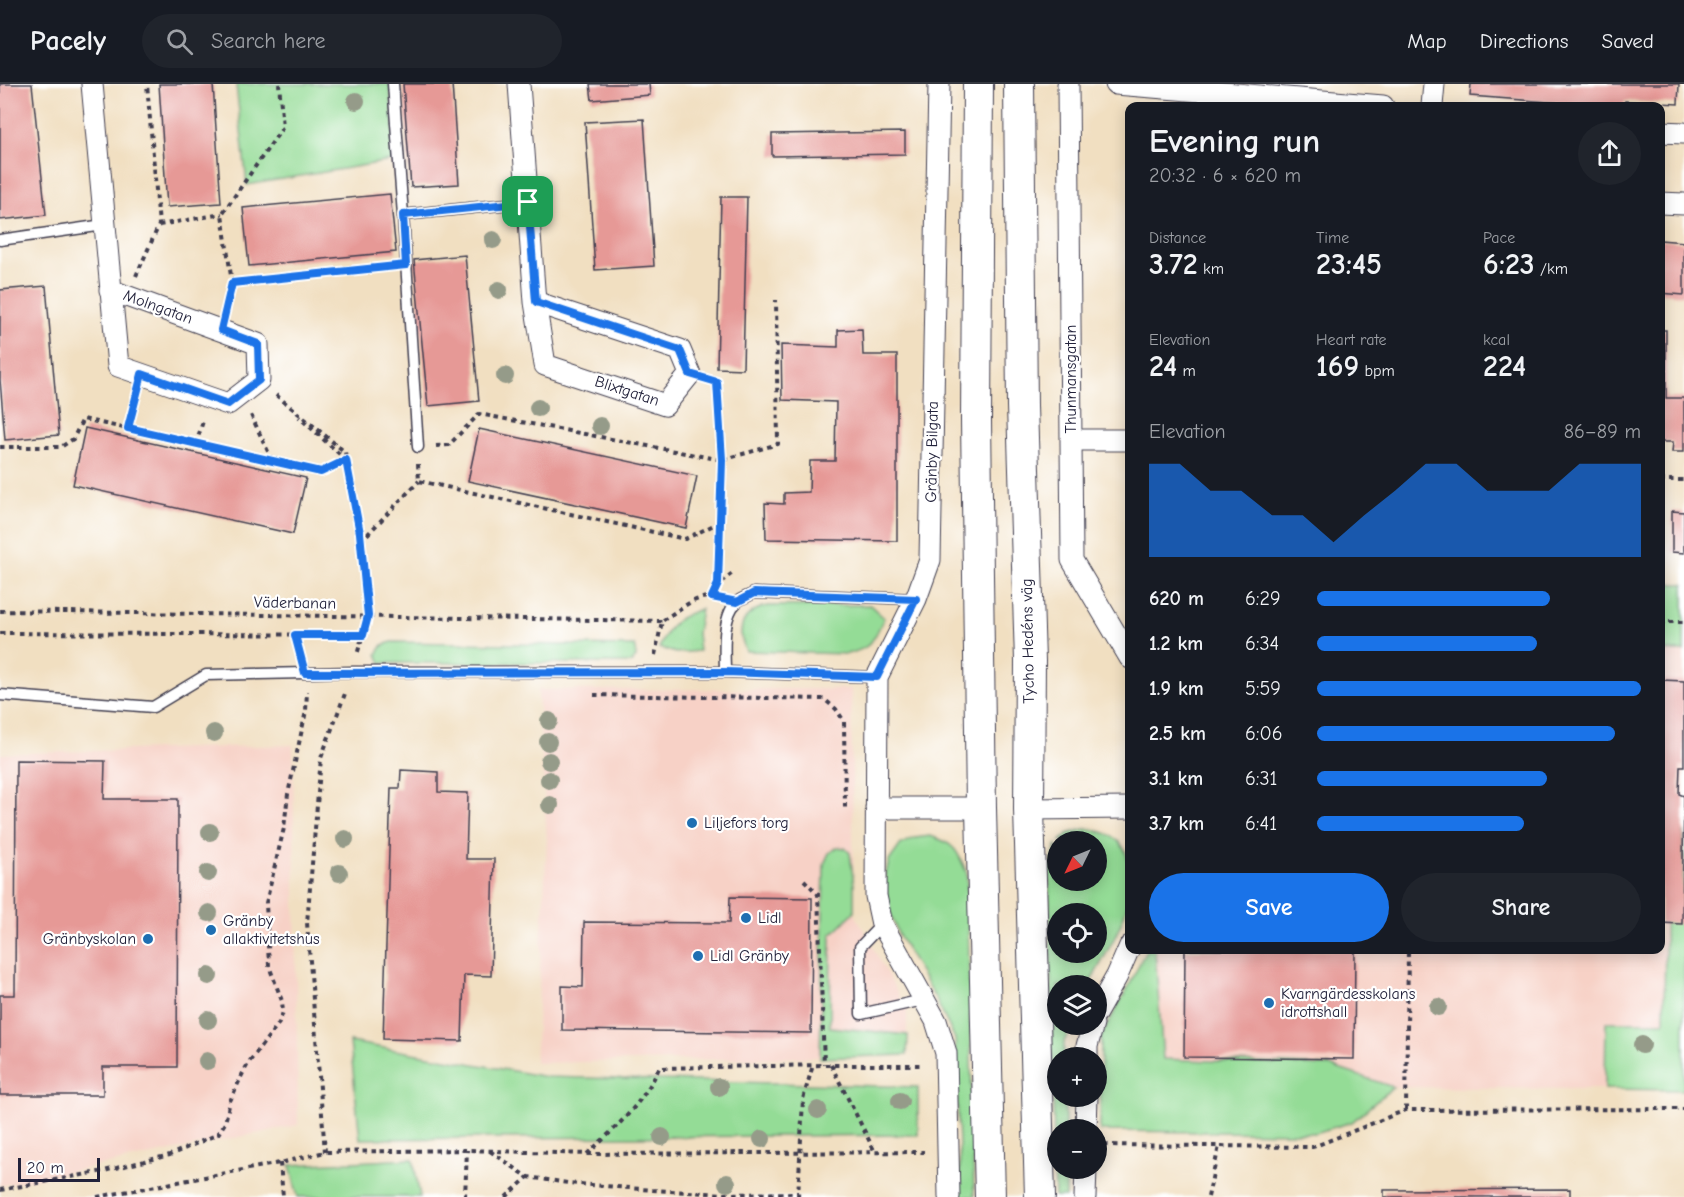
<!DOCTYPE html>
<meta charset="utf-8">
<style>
:root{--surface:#171b24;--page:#20242c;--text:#f1f3f6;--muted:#9ea1a6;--line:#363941;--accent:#1a73e8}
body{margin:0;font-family:"Comic Neue",sans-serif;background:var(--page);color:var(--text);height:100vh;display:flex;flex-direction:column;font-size:22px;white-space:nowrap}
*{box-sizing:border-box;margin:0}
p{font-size:20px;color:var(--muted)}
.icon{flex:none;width:33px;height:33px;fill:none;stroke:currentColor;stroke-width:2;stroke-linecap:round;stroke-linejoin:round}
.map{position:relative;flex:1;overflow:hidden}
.sheet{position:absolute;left:1125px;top:18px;width:540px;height:852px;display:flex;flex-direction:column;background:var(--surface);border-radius:12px;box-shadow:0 3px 15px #0003}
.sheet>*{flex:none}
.needle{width:39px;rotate:227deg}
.fabs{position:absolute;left:1047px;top:747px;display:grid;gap:12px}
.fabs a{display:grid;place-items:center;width:60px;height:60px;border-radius:50%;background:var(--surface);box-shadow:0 3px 15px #0003;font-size:30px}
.scale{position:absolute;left:18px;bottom:15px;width:82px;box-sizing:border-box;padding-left:6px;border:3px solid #22223b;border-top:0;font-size:16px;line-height:21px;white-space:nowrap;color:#22223b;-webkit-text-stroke:4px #fff;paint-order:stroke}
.pin{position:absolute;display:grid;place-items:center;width:51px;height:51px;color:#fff;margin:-26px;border-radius:12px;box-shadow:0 3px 9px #0006}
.round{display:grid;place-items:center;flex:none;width:63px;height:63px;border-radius:32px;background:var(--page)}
.overview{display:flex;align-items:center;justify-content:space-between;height:102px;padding:0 24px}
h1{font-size:33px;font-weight:600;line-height:45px}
.figures{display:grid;grid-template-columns:repeat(3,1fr);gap:9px;height:102px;padding:6px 24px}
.figures div{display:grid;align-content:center}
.figures b{font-size:30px;font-weight:600}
.figures small{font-size:16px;font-weight:400}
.figures p{font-size:16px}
.chart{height:168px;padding:12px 24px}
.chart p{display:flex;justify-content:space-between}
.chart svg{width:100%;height:108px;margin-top:6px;fill:var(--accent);opacity:.7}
.primary-button{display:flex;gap:12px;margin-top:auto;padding:12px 24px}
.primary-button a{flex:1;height:69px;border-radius:36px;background:var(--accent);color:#fff;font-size:24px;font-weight:600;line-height:69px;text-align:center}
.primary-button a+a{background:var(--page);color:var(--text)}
ul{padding:0 24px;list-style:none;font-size:20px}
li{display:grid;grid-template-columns:96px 72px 1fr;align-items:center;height:45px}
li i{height:15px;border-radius:8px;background:var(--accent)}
header{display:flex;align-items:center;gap:36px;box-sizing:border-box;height:84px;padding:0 30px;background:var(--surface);border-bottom:2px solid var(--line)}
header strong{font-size:28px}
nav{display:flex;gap:33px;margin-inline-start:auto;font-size:21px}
.search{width:420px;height:54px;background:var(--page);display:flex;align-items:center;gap:15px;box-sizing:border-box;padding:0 21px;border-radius:33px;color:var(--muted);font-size:22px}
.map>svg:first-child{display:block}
</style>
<header>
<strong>Pacely</strong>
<div class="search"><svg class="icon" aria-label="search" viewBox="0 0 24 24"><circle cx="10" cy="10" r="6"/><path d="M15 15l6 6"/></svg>Search here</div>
<nav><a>Map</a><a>Directions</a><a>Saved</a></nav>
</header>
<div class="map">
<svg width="1684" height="1113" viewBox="0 0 1684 1113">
<rect width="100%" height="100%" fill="#fff"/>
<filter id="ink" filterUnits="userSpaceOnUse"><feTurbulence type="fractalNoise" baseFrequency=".0167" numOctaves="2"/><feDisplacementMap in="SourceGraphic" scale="12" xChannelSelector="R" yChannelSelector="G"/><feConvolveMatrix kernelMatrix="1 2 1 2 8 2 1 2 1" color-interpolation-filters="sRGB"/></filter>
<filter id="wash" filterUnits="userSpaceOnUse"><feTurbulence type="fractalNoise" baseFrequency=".008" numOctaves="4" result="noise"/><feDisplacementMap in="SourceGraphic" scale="24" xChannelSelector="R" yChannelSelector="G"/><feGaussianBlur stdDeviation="1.35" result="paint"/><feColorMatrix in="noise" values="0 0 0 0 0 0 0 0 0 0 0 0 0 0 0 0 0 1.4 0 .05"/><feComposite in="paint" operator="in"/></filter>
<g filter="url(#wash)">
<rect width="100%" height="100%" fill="#f1dfc1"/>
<path fill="#f7d1c6" d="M1661,554h23v452l-291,-3 -63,-21 -167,-7 -8,-109h505z
M851,605l3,223 53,99v44l-372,8 12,-223 -9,-150z
M293,661l5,380 -298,61v-432z"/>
<path fill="#94dc96" stroke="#5b7f68" stroke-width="1.5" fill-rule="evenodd" d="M236,0h154l6,76 -149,25z
M1660,500h24v67h-23z
M870,521l14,13c-11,22 -11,30 -37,36l-101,-3c-11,-23 -3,-39 21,-45z
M701,525l-4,24 2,18 -23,2 -17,-5c10,-23 17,-31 42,-39z
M392,558l243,4 1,11 -5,6h-250l-4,-9 6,-9z
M1084,745c33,2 46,17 46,50 0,9 -1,19 -3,27 -8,28 -25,54 -38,79l-31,1v38l14,1 -8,17v15l-6,1v38l7,1v32l-7,1v38l8,1v28h-11l-6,-328 8,-25 1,36h38v-38l-35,-1 7,-7zM1058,830h38v38h-38z
M1666,749h18v257l-79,-1 1,-67h58z
M930,752c25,7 28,15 37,38l7,323h-13l-6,-158 -20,-41 -36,-62 -9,-23 -4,-23v-17l3,-12 12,-17 14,-6z
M838,763l7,1 5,5 4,32v27l-23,23 -1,92 78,8 -1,20 -87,3 4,-194 5,-11z
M1146,866h9l8,109 167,7 63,21 -41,35 -37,11 -215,-2 1,-95 28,-50z
M350,958l197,35 371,10v48l-558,4z
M413,1075l7,38h-122l-8,-32z"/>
<g id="blocks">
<path fill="#e69996" d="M0,0h32l14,131 -46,5z
M159,0h54l8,119 -54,4z
M403,0h49l7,100 -48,3z
M590,0h59l1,11 -58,5z
M1471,0h208l-1,20 -53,-3 -1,5h-24l-130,-10z
M644,35l10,147 -59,4 -10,-148z
M905,48v22l-133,2v-22z
M390,110l6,58 -147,14 -6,-58z
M721,113h26l-4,172 -26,-1z
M1660,156l24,2v53l-24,-2z
M465,171l14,146 -51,5 -14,-146z
M46,202l13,149 -54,5 -5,-60v-90z
M862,245l1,26h34v186l-131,-2 -1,-36 19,1v-11l25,-1 1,-31h25l1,-59 -54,-2 -1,-55 57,2v-17z
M1660,246h6v68h18v54h-12l1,-10h-13z
M85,344l221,50 -13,56 -220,-49z
M479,345l218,47 -11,52 -218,-47z
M1672,427l12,1v41l-12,-1z
M1662,596l22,1v85h-4l-1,28 5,2 -2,128 -22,-1z
M16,676l89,1 -1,38h74l-1,268h-74v28h-103v-100h15z
M401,686l37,2v20l30,1 -2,66h28l-3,117 -27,-1 -2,66 -79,-2 8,-251h9z
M730,813l82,1 -1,135 -249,-3v-44l21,1 1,-65 145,1z
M1185,866h170l-1,109 -170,-2z
M1570,1105v8h-186v-7z"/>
</g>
</g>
<g filter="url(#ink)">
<use href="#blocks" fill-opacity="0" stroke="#413e4f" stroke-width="1.5"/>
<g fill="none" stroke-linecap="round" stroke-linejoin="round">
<defs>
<path id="service" d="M393,0l10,131 125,-13
M403,131l15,232
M0,156l104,-15
M725,588c0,-19 -4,-56 12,-70 4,-4 12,-6 17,-9l162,6
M0,611l153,12 53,-32 147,-3h372l152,5
M882,840l-22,23 1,67 62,-14"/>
<path id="minor" d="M92,0l26,282 110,38 31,-24 -1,-36 -148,-54
M519,0l16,218 10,63 120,40 25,-31 -10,-24 -145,-48
M939,0l-9,476 -14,39 -39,78 -1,219 6,28 54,97 10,32 3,144
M1068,0l4,476 58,98
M1116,0l267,22
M1432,22l2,-22
M1660,48l24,1
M1660,119l24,1
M1071,356h59
M876,724h105
M1029,725l101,-1
M1096,929l21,-37 13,-30
M1087,974v-12l6,-22
M1086,1046l1,-34
M1085,1113l1,-29"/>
<path id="secondary" d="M978,0l-2,336 5,388 9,389
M1019,0l3,322 8,255 -1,148 11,388"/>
</defs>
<use href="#service" stroke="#413e4f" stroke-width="13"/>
<use href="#minor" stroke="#413e4f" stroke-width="23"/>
<use href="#secondary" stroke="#413e4f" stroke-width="32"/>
<path stroke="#413e4f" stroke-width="4" stroke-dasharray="4.5 4.5" stroke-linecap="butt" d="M159,141l63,-11
M136,192l23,-51 -12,-141
M232,199l-10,-69 61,-87 -4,-43
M226,224l6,-25 155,-16
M276,311l69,57 15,81 8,83 -11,39
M251,331l21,45
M128,344l8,-31
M196,360l7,-23
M436,362l13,-1 30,-31 243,46 -5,-78 -6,-2
M0,363h61l12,-8 10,-20 237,53 26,-12 -47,-43
M418,380l1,17 266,58 35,-17
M1660,396h24
M361,457l58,-60
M718,500l4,-124 56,-16 -2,-144
M712,513l6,-13 16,-12
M0,527l662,10
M1660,538h24
M0,549l363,2
M295,551l5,20
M655,571l7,-34c17,-11 35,-28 56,-23
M594,611l230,4 12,10 8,12 1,87
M804,796l14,14 6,171
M831,981l44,87
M1406,1026l2,-160
M1104,1061l209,2 93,-37 278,-1
M490,1067l38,26 40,6 85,7 72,4 73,-1
M325,1068l-18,-229 14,-165 25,-67
M587,1070c28,-25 57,-52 72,-86l165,-3h98
M280,1079l3,34
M0,1106l104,-19 66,-16 48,-21 7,-11 5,-22 12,-26 7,-13 30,-39 4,-11 -1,-11 -13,-35 -3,-63 18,-75 4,-34 18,-83 1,-20
M97,1113l183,-34 45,-11 142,-2 120,4 337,-2
M465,1113l2,-47
M506,1113l22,-20
M798,1113l5,-98 10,-34
M1208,1113l11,-51"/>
<use href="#service" stroke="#fff" stroke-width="10"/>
<use href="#minor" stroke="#fff" stroke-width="21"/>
<use href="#secondary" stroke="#fff" stroke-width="30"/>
</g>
<g fill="#959b89">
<circle cx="356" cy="17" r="9"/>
<circle cx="493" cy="156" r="9"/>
<circle cx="499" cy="206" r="9"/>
<circle cx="505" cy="292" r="9"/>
<circle cx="538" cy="324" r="9"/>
<circle cx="600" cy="342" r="9"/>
<circle cx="549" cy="637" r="9"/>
<circle cx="214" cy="649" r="9"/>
<circle cx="548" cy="658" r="9"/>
<circle cx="549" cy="677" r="9"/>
<circle cx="549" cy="696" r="9"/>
<circle cx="550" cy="721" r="9"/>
<circle cx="210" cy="748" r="9"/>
<circle cx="345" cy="755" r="9"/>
<circle cx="208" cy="789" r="9"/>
<circle cx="339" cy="789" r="9"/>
<circle cx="209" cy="829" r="9"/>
<circle cx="209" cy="892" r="9"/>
<circle cx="1438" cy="923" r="9"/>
<circle cx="208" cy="936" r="9"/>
<circle cx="1642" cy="961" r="9"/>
<circle cx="207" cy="977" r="9"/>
<circle cx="719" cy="1003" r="9"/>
<circle cx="900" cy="1017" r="9"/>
<circle cx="818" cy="1026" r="9"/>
<circle cx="662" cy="1053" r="9"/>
<circle cx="762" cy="1055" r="9"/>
<circle cx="727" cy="1099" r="9"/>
</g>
</g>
<g fill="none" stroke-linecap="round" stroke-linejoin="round" filter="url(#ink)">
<defs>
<path id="route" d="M528,118l8,100 144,48 10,24 27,8 5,78 -4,124 -6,13 25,5 17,-9 162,6 -39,78 -152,-5 -420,1 -10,-38h68l5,-19 -8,-83 -14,-73 -25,12 -193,-44 14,-54 86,30 31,-24 -1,-36 -37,-14 11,-47 174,-18 -3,-50z"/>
</defs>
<use href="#route" stroke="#fff" stroke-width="12"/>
<use href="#route" stroke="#1a73e8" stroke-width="8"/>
</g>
<g fill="#1f6fb2" stroke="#fff" stroke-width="2">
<circle cx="692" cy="739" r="6"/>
<circle cx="746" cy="834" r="6"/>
<circle cx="211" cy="846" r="6"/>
<circle cx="148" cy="855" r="6"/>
<circle cx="698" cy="872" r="6"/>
<circle cx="1269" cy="919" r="6"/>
</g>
<g text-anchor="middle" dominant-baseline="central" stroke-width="4.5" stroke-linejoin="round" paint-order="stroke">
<g font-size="16" fill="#22223b" stroke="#fff">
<text transform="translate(158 223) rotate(20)">Molngatan</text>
<text transform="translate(1071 295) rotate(-90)">Thunmansgatan</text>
<text transform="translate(627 307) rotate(18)">Blixtgatan</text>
<text transform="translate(932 368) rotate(-89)">Gränby Bilgata</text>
<text transform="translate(295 519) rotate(1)">Väderbanan</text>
<text transform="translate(1028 557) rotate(-91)">Tycho Hedéns väg</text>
</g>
<g font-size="16" fill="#22223b" stroke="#fff" text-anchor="start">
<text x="704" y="739">Liljefors torg</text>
<text x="758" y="834">Lidl</text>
<text x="223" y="837">Gränby<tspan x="223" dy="18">allaktivitetshus</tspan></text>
<text x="136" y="855" text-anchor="end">Gränbyskolan</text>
<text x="710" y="872">Lidl Gränby</text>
<text x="1281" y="910">Kvarngärdesskolans<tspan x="1281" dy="18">idrottshall</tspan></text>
</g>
</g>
</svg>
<div class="fabs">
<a><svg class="needle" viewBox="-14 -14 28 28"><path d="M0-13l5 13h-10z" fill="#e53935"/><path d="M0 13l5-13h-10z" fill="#9ea1a6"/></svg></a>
<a><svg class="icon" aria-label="locate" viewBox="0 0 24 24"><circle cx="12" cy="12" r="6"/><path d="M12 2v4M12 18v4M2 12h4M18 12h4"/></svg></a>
<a><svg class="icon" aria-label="layers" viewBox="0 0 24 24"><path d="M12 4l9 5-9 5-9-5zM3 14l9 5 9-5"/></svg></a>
<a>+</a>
<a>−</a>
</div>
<div class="scale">20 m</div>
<div class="pin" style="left:528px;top:118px;background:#1e9e55"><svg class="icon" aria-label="arrive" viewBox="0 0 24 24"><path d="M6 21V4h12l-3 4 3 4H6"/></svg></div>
<section class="sheet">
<div class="overview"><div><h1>Evening run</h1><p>20:32 · 6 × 620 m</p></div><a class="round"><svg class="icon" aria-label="share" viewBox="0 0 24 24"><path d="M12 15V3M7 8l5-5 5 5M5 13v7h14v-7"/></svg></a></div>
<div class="figures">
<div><p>Distance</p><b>3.72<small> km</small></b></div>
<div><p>Time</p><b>23:45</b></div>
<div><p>Pace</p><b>6:23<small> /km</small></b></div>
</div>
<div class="figures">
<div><p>Elevation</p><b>24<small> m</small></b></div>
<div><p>Heart rate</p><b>169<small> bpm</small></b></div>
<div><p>kcal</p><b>224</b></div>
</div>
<div class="chart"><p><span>Elevation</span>86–89 m</p>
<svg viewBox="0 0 160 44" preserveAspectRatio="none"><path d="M0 44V6L10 6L20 17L30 17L40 27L50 27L60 38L70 27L80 17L90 6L100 6L110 17L120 17L130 17L140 6L150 6L160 6V44z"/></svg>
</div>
<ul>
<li><b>620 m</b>6:29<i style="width:72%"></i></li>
<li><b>1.2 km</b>6:34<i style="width:68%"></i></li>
<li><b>1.9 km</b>5:59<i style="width:100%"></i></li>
<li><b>2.5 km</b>6:06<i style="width:92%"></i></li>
<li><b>3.1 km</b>6:31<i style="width:71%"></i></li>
<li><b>3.7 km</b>6:41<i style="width:64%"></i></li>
</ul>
<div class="primary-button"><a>Save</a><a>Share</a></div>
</section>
</div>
